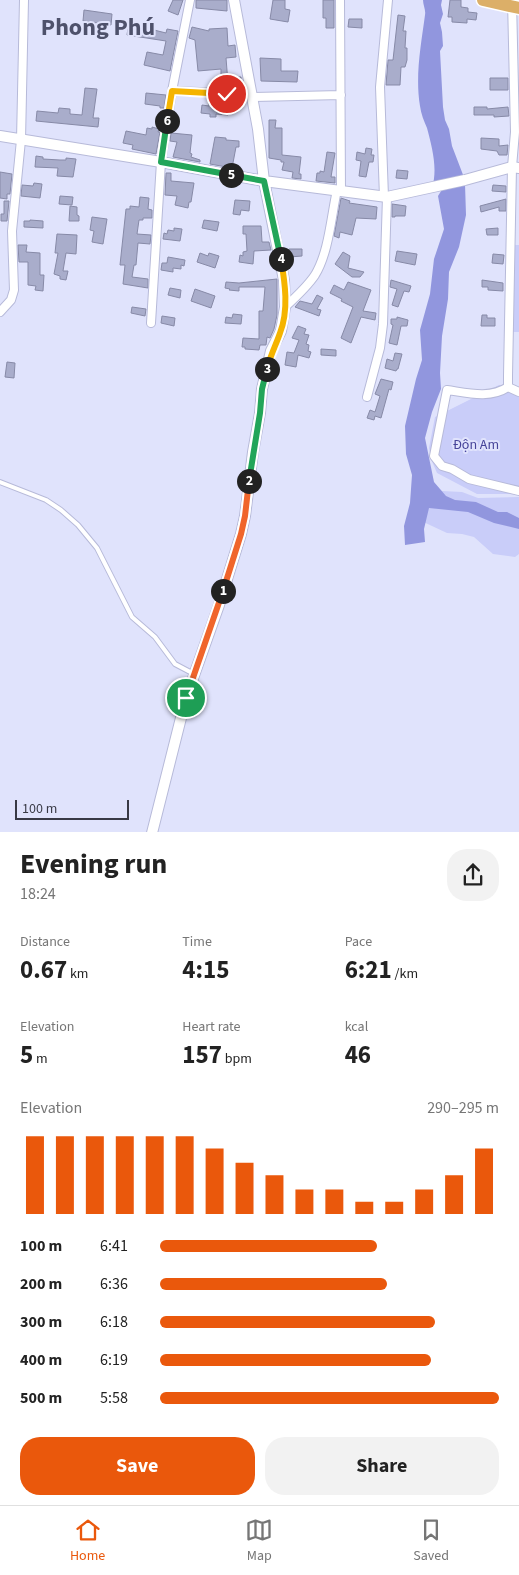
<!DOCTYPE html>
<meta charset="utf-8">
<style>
:root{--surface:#fff;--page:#f2f2f2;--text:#222;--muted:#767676;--line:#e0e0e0;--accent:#ea580c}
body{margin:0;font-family:"Source Sans 3",sans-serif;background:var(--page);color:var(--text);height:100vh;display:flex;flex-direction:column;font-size:19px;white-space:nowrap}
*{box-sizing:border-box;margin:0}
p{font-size:16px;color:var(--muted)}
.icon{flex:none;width:28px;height:28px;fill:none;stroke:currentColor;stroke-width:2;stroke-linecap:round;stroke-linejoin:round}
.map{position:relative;height:832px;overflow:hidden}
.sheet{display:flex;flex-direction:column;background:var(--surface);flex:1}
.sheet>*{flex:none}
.scale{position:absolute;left:15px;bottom:12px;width:114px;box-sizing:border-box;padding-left:5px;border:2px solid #383945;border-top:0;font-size:14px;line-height:18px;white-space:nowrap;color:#383945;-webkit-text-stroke:4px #e0e3fc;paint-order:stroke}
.pin{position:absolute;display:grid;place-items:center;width:42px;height:42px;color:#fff;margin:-21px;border:2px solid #fff;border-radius:50%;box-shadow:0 1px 5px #0007}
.km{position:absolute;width:25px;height:25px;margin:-12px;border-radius:50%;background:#222;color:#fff;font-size:14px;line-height:25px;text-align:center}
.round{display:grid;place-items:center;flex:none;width:52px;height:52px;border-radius:20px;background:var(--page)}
.summary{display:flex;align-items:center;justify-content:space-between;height:85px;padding:0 20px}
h1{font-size:28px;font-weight:700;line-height:38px}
.figures{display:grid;grid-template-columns:repeat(3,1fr);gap:8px;height:85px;padding:5px 20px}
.figures div{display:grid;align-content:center}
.figures b{font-size:25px;font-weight:700}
.figures small{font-size:14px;font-weight:400}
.figures p{font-size:14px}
.chart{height:140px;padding:10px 20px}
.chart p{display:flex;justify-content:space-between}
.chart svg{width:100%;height:90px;margin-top:5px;stroke:var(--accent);stroke-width:6}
.primary-button{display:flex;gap:10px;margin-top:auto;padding:10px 20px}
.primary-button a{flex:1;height:58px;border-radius:20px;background:var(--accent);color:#fff;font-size:20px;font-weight:700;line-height:58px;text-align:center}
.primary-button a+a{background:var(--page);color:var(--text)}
ul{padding:0 20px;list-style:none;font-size:16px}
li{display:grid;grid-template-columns:80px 60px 1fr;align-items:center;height:38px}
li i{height:12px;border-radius:6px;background:var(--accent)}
.dock{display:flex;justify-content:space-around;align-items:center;height:70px;border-top:1px solid var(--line);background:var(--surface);font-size:14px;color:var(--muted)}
.dock a{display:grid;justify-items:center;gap:2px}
.dock .on{color:var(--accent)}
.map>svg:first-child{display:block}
</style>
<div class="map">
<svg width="519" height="833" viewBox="0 0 519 833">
<rect width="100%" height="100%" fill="#e0e3fc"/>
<path fill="#c9cdf9" d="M515,245h4v87h-6z
M499,385l20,2v107h-42l-40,-21 -6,-14 -2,-11 6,-31z
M417,470l25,21 20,1 16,6 41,-1v57l-4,3 -22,-3 -19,-17 -12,-3 -15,-1 -30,-14z"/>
<path fill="#9196de" d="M423,0h19l-1,5 2,9 -3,9 2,9 1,14 -3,5 3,56 2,13 4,9 3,17 13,34 -33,8c6,-19 0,-41 -5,-60 -3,-7 -6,-14 -7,-22 -5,-30 1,-61 5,-91 1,-5 -2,-10 -2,-15z
M465,184l1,31 -7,32 -10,25 -1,27 -6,37 -2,37 1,16 -9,23 -7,26 9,44 12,14 9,4 21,2 22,10h9l12,6v11l-25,-6 -26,-11 -39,-4 -5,21 1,13 -20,3 -1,-19 6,-23 2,-28 -6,-21 -1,-28 11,-47 6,-19 -2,-30 10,-36 4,-35 10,-30 -6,-33 5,-8z"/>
<path fill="#a9adcb" stroke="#878aa7" d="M173,0h10l-5,15 -10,-4z
M196,0h31v11l-31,-3z
M273,0h12v9l5,1 -2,12 -18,-3z
M323,0h11v28h-8v-10h-3z
M450,0h11v7l7,1v4l9,1 -1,7 -9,-1v4l-15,-1v-5h-4z
M84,10l28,4 -1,11 -28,-4z
M398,15l7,1 -2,15h3l-1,17h2v12l-2,7h-4l-1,18h-14l2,-25h5z
M349,19h13v9l-14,-1z
M138,26l28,7 1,-4 11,2 -8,40 -26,-6 3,-13 16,3 3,-14 -39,-6 1,-7 9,2z
M192,27l17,4v-2l18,-1 1,18 7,-1 1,12 -10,1 2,25h-7v-14l-23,2 -3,-31 -6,-2z
M260,58l21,1v12h17l-1,11 -36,-1z
M233,77h8v18h-2l-1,10h-6z
M490,78h18v12h-18z
M85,88l12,1 -4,29h6l-1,9 -62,-6 1,-10 21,2 1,-5 11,1v5l12,1z
M146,93l20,2 -2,13h-4v-2l-15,-2z
M209,102h8v4l11,1v8l-12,-1v3h-6v-3l-9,-1 1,-8 7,1z
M474,107h13v2l21,-2 1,9 -15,1v-2h-20z
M269,120h7l-1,8h7v27l19,2 -2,17h2v5l-9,-1 1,-6 -11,-2 2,-8h-3v-2l-12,-2z
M152,127l7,2 -1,3h2l-4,22 -24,-5 1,-4 -10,-2 3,-12 20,4 1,-7 5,1z
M171,133l21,2 -2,18 2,1 -1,3 9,3v2l-27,-5 4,-15 -7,-1z
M215,137l11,1v2l13,1v6h-3l-4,21 -22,-4z
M481,138l18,1v7l9,-1 -1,10h-8l-2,-4 -16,-2z
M366,148l6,1 -1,6h3l-1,7h-4l-3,15 -7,-1 2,-15 -5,-1 1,-8 8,2z
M327,152l8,1 -4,24h4v6l-19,-2 1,-8h3v-2l4,1z
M36,156l7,1v2l17,1h6v-2l10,1 -3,18 -16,-1 1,-8 -23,-1z
M397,170l11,1 -1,8 -11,-1z
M0,172l12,2 -2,20h-3v5l-7,-1z
M166,173h5v8l23,2 -3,19h-2l-1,6 -13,-3 2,-9 -12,-1z
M34,183l8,1 -2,14 -19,-2 1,-11 11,1z
M493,185l13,1v6l-14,-1z
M60,196l13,1 -1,8 -13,-1z
M140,197l9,1 -1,11 4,1v8h-9v2h-4l-2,14 14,1 -1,9 -12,-1 -2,22h-2l-2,12 16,2v9l-25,-4 2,-19h-5l6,-56h4v-3l9,1z
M341,198l9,3 -1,2 28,4 -1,12 -20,-1 -4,17 -12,-3 -1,6 -5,-2z
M506,199v12h-7v-4l-18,5 -1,-6z
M235,200l15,1 -1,10 -8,-1 -1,5 -7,-1z
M4,201h5l-2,20h-6v-7h3z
M392,204l14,2 -1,10h-10v1h-3z
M70,206l7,1v8l2,1v5h-10z
M92,217l15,2 -4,25 -11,-2 2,-11 -4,-1z
M30,220l13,1v7l-19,-1v-6h6z
M204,220l15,2 -2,9 -15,-3z
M243,226h18l1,16h7l2,8 -17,1 -1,13 -14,-2 1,-7 3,1v-4l4,-1 -1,-17h-3z
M174,228l8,1 -2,12 -17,-2 1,-6 3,1 1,-4 6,1z
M498,228v7h-11l-1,-6z
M57,234l20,1 -1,19 -10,-1 -3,18h5l-2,9 -6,-1v-3l-6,-2 4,-21h-3z
M18,245h9l-1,7 14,1v22h4l-1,16 -8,-1 1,-4 -8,-1v-23h-9z
M289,249h13v7l-13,1z
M397,251l20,3 -2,11 -20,-4z
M343,252l7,4 -2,12 16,4 -4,5h-8l-17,-13z
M200,253l8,3 1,-3 10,3 -4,12 -18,-6z
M493,254l11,1 -1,9 -11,-1z
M168,257l17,3 -1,6 -3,-1v4l-8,-1v4l-12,-2 1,-7h5z
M277,279v36l-3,14 -4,9 -3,-1 -1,8h-6l-1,5 -14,-1v-2h-3l1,-9 16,1v-28h4l2,-24h-26v4l-10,-1 1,-1 -5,-1 1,-6 13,1z
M391,280l20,6 -2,6 -5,-1 -6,16 -6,-2 5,-16 -7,-2z
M482,280l21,3v8l-15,-1v-3h-6z
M348,282l23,8 -8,21 13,2 -1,7 -14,-3 -10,26 -10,-5 12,-31 -12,-6 1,-2 -12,-6 4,-8 10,5z
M170,288l11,2 -1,8 -12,-3z
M195,289l20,7 -4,12 -20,-7z
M317,295l6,3 -6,11 4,1 -2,6 -24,-9 5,-6 12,3z
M132,307l14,2 -1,7 -14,-3z
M233,314l9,1 -1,9 -16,-1 1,-6 6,1z
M482,315h5v3h8v8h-14z
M162,316l13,2 -1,8 -13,-3z
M397,317l11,3 -1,6h-6l-4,19 -8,-2 4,-18 -2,-1v-5h6z
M298,326l8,3 -2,5 5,1 -3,9 3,1 -1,6 3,1 -2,6 -11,-3 -2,12 -11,-2 2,-13 7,1 5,-13 -7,-2z
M321,349l15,1v6l-15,-1z
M395,353l7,1 -4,15h-1l-1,2 -11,-3 2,-9 6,2z
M7,362l8,1 -1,15 -9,-1z
M381,379l12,3 -2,8 -2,-1 -8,29 -6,-2 -1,4 -7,-2 3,-8 5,2 5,-16 -5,-2z"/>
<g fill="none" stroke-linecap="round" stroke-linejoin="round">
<defs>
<path id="service" d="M0,482l46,18 15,10 17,15 19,23 35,69 23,20 20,27 19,10"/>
<path id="minor" d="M340,0l1,191
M512,0l3,132 -3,35 -4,209v11l11,5
M172,91l55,2
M252,97l89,-2
M384,197l-4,-110 8,-87
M285,307c11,-10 22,-20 30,-32 14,-23 16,-58 22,-85
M0,312l11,-12 3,-10 -2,-59 9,-91 3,-140
M151,323l10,-161 11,-71 18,-91
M508,387c-18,12 -40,6 -61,3l-13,66 8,10 10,3 17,10 50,12
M367,397l13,-49 3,-24 4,-127"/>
<path id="tertiary" d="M0,136l161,26 103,19 123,16 78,-17 47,-13 7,1
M152,833l34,-135 33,-93 22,-71 4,-18 8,-64 7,-39 2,-24 9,-38 10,-20 4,-24 -1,-27 -20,-99 -6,-52 -24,-129"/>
<path id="primary" d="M483,0l36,8"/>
</defs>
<use href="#service" stroke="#b7bad9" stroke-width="6"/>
<use href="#minor" stroke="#b7bad9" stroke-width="10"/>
<use href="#tertiary" stroke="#b7bad9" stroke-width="12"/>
<use href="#primary" stroke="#fff" stroke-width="15"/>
<use href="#service" stroke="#fff" stroke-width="4"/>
<use href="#minor" stroke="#fff" stroke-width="8"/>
<use href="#tertiary" stroke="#fff" stroke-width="10"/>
<use href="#primary" stroke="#dcaf68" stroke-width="12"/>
</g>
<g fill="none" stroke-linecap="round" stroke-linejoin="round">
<defs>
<path id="split-1" d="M186,698l37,-107"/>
<path id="split-2" d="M223,591l18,-57 4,-18 4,-35"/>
<path id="split-3" d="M249,481l11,-68 2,-24 5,-20"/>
<path id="split-4" d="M267,369c3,-13 9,-24 13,-36 9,-23 5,-50 1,-74"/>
<path id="split-5" d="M231,175l33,6 17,78"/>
<path id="split-6" d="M167,121l-6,41 70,13"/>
<path id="split-7" d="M167,121l5,-30 55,3"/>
</defs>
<use href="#split-1" stroke="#fff" stroke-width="10"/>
<use href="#split-2" stroke="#fff" stroke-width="10"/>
<use href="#split-3" stroke="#fff" stroke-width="10"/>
<use href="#split-4" stroke="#fff" stroke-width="10"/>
<use href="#split-5" stroke="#fff" stroke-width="10"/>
<use href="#split-6" stroke="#fff" stroke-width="10"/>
<use href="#split-7" stroke="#fff" stroke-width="10"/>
<use href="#split-1" stroke="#f0652b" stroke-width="6"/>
<use href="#split-2" stroke="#f0652b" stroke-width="6"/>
<use href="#split-3" stroke="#22a559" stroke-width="6"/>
<use href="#split-4" stroke="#f5b400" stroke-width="6"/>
<use href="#split-5" stroke="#22a559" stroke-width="6"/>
<use href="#split-6" stroke="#22a559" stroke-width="6"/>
<use href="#split-7" stroke="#f5b400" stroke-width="6"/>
</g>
<g text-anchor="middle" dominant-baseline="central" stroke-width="4" stroke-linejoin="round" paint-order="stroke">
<g font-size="14" fill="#464499" stroke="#e0e3fc">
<text x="476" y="445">Độn Am</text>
</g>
<g font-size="24" font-weight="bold" fill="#4e516b" stroke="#e0e3fc">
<text x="98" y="27">Phong Phú</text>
</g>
</g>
</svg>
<div class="scale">100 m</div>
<div class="pin" style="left:186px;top:698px;background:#1e9e55"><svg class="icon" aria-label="arrive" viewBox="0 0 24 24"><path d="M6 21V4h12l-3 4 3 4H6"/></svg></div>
<div class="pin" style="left:227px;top:94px;background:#d93025"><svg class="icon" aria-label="check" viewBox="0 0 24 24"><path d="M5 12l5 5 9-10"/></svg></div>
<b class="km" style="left:223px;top:591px">1</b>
<b class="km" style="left:249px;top:481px">2</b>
<b class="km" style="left:267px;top:369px">3</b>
<b class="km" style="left:281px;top:259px">4</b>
<b class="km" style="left:231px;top:175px">5</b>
<b class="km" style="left:167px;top:121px">6</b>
</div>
<section class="sheet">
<div class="summary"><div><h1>Evening run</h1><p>18:24</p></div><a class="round"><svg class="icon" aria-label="share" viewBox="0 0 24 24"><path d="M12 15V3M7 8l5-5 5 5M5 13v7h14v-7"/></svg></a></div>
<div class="figures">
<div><p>Distance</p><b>0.67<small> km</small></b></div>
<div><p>Time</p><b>4:15</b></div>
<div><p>Pace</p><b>6:21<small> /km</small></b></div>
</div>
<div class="figures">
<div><p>Elevation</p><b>5<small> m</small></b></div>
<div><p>Heart rate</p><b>157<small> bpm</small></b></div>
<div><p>kcal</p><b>46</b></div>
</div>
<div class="chart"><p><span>Elevation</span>290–295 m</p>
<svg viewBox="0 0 160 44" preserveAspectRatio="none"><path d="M5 44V6M15 44V6M25 44V6M35 44V6M45 44V6M55 44V6M65 44V12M75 44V19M85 44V25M95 44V32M105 44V32M115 44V38M125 44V38M135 44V32M145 44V25M155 44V12"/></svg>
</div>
<ul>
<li><b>100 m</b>6:41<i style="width:64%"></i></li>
<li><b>200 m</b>6:36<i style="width:67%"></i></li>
<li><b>300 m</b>6:18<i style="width:81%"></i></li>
<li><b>400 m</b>6:19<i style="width:80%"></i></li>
<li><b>500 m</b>5:58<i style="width:100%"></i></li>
</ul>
<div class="primary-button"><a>Save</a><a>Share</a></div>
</section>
<nav class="dock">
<a class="on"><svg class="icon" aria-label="home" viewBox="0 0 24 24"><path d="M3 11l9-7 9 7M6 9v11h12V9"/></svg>Home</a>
<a><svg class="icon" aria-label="map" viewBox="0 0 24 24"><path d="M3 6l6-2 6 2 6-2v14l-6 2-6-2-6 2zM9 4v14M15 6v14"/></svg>Map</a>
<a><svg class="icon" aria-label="saved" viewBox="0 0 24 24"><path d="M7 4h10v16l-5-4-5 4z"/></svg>Saved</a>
</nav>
